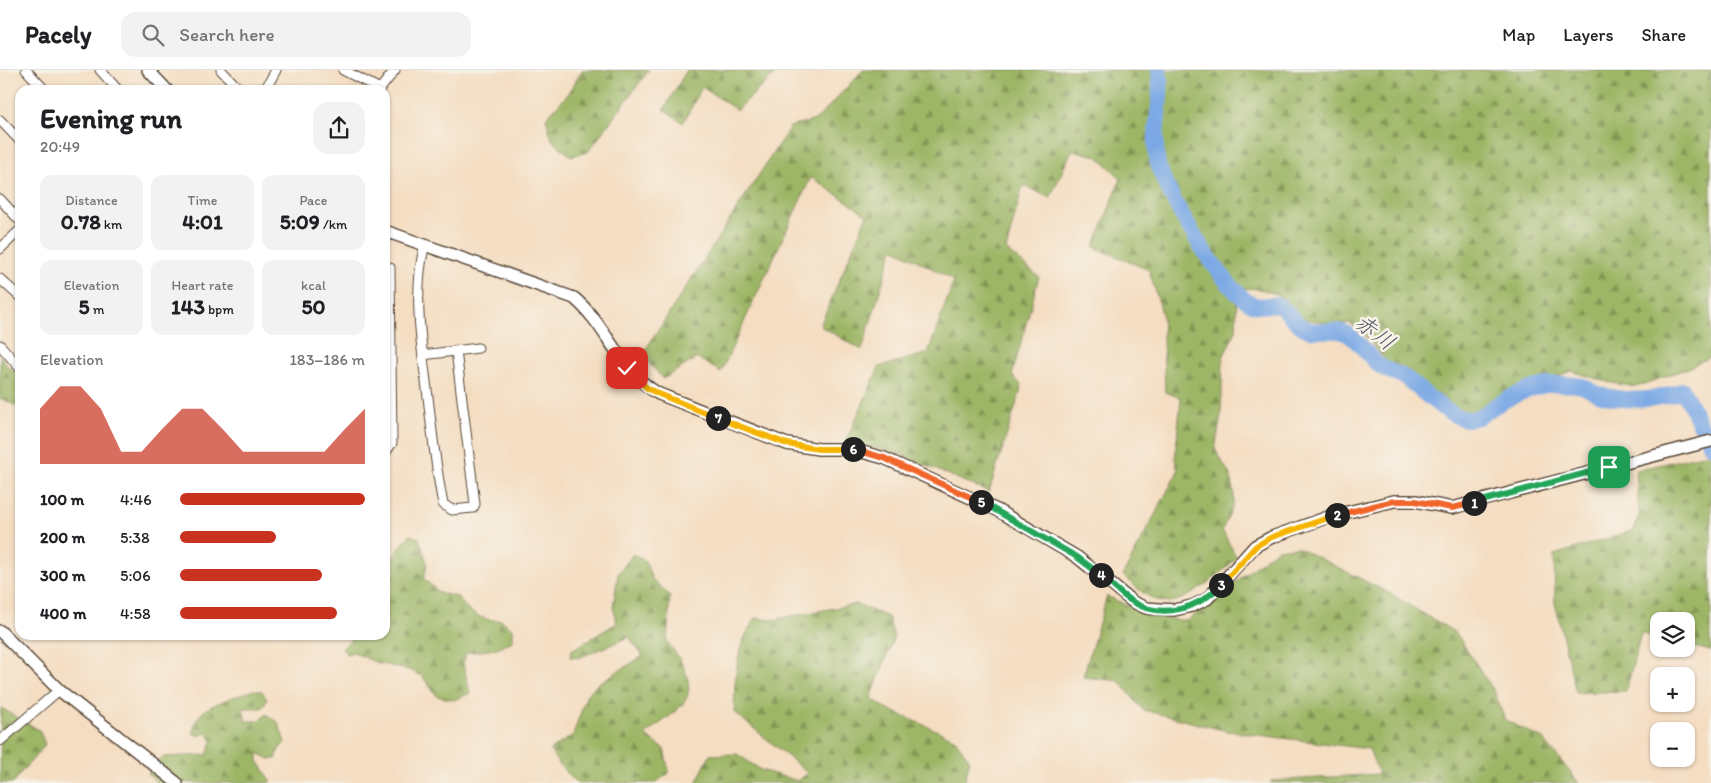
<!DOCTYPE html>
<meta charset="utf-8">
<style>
:root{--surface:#fff;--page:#f2f2f2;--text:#202124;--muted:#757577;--line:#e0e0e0;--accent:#c8321e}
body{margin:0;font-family:Itim,"Klee One",sans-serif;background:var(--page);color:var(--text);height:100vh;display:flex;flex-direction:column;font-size:19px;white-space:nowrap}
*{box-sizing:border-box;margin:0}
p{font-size:16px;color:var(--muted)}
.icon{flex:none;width:28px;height:28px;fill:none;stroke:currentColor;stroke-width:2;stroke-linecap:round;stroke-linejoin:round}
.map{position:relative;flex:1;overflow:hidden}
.details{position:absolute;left:15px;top:15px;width:375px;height:555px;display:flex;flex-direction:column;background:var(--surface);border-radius:15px;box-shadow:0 1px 4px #0004}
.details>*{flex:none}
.fabs{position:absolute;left:1650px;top:542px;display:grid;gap:10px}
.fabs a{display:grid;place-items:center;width:45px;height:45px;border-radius:10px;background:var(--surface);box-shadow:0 1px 4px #0004;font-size:25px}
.pin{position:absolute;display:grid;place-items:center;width:42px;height:42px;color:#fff;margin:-21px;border-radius:10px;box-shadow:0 2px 8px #0006}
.km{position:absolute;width:25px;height:25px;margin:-12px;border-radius:50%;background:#222;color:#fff;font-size:14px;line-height:25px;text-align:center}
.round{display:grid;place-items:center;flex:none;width:52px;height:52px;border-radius:15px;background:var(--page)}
.summary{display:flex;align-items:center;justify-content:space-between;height:85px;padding:0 25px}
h1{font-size:28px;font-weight:700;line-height:38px}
.metrics{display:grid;grid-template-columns:repeat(3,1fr);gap:8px;height:85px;padding:5px 25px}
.metrics div{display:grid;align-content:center;border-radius:12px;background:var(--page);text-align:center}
.metrics b{font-size:21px;font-weight:700}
.metrics small{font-size:14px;font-weight:400}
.metrics p{font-size:14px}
.chart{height:140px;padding:10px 25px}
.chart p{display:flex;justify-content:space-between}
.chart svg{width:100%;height:90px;margin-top:5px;fill:var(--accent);opacity:.7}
ul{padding:0 25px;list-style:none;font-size:16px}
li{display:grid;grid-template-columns:80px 60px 1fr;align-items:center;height:38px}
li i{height:12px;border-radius:6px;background:var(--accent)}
header{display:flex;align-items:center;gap:30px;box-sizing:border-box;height:70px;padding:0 25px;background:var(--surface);border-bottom:1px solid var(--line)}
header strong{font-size:24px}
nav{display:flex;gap:28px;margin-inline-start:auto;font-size:18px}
.search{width:350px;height:45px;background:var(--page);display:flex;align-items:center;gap:12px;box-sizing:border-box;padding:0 18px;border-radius:15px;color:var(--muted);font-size:19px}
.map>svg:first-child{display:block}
</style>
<header>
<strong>Pacely</strong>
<div class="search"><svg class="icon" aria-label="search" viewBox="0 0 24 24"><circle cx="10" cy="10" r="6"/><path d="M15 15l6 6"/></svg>Search here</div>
<nav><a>Map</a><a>Layers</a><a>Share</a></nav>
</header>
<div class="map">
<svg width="1711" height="713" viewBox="0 0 1711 713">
<defs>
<pattern id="forest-firs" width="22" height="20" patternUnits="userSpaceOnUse" patternTransform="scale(1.25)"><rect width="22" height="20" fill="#9db666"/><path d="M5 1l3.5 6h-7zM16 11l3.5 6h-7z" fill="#819453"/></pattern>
</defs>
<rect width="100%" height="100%" fill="#f7f3e8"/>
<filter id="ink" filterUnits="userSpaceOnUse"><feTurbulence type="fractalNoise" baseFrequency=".02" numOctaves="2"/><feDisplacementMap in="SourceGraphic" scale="10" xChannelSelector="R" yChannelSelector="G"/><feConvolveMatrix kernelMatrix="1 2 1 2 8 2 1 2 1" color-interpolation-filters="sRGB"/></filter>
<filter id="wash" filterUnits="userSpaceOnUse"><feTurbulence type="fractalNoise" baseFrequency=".0096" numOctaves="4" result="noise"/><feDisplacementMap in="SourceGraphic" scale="20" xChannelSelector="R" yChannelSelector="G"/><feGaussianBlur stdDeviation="1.12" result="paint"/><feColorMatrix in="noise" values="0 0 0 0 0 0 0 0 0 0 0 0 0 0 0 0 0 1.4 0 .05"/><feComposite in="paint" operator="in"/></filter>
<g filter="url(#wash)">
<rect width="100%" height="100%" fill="#f4ddc1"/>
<path fill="url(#forest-firs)" stroke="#6c7042" d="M582,0h67l-61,82 -17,4 -19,-16 -6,-22 23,-25z
M687,0h92l-42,40 -35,-23 -19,36 -19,-14z
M863,0h848v286l-20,11 -55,20 -29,-5 -35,-11 -57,20 -36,22 -9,2 -11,-2 -16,-16 -52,-30 -27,-33 -14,-11 -17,1 -33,-6c-17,-26 -33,-31 -63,-29l-1,42 -13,26 -2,59 -6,33 15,26 4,20 -1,11 -11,24 15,28c-17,14 -48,46 -72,44 -17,-2 -30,-16 -42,-27l55,-104 -3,-13 6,-60 -16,-6 -3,-79 -13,-43 -55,-23 27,-69 -24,-22 -25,-6 -22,48 -27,-13 -17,65 33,27 -27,98 10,11 -33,106 -90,-38 -53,-13 33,-74 49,-14 26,-73 -61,-32 -31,102 -42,-24 47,-111 -56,-38 -90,195 -24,-14 -34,21 -21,-24 148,-228 26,-7z
M0,285l7,11 13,8v34l-17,-9h-3z
M1711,383v198l-25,-6v-24h-27v17l-18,-5 -15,58 -50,2 -21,-90 -1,-48 80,-25 5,-15 -3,-45z
M410,465l9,3 8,25 -3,16 16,14 18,4c8,15 25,25 43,23l12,9v12l-18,8 -29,4 -3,10 7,30 -16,7 -17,-4 -15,-20 -13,-6 -32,-7 -24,-11 -6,2 -5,-5 13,-14h30v-68z
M1297,477l90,45 69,41 38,58 11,29 38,19 36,44h-308v-2l108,-7 -10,-25 -142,-18 -84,-21 -24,-29 -36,-4 24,-81 42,20 38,5 90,-72z
M633,484l12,7 7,18 18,17 -3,46c13,16 32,44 15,63 -11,12 -26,20 -37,30l19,14 5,24 -14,10h-79l-18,-20 -8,-13 23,-15 14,-41 12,-11 44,-27 -14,-19 -50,21 -9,-1 2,-7 45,-27 -4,-16 5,-33z
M856,534l32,13 6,20 -23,61 16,11 67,29 16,22 -6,23h-268l14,-28 27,-1 24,16 37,11 10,-8 -74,-61c1,-34 1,-66 22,-94l15,2z
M254,620l8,1 5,9 -5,8h-19l3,13h13l7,-7 12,8 7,20 -7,9 -2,8h-6l-12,-6v8l13,19 -2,3h-112l-9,-9 14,-17 45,-2 5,-14 -6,-9 -6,4 -6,-2c-4,-28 40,-36 60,-44z
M1,638l38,22 6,14c-9,15 -23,23 -31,39h-14z"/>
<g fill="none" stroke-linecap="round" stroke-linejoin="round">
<path stroke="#7ba9e5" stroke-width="16" d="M1159,0c5,30 -7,60 -2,90 6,31 67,131 95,144 8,4 18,0 26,1 8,2 16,21 32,25 13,3 25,-3 37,4 13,7 21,23 33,32 8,6 19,7 27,13 14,11 42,38 59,40 13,1 19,-7 29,-13 18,-11 40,-21 60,-22 9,0 19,0 27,2 7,2 13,8 20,9 26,7 57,6 81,-5l28,56"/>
</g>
</g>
<g filter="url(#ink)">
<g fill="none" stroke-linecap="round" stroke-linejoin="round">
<defs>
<path id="street" d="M26,0l19,20
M100,0l18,20
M221,0l19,20
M343,0l37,19 15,-19
M265,20l11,-20
M0,50l20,21
M0,129l20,22
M425,174c-13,49 -3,105 3,153 4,36 8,72 15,107l9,6 21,-2 2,-4 -19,-153
M0,179l20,-19
M385,197l5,1 2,175 -7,10
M0,209l20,18
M0,275l20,23
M423,285l55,-7
M0,671l59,-51"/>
<path id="secondary" d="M148,0l19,20
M385,161l189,67c34,28 45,74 85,96l128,50 32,5h32l33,9 113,52 80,47 56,45 13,6 28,2 18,-4 15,-7 48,-53 17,-9 59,-21 63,-15h21l37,7 259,-67
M0,561l59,59 118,93"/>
</defs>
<use href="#street" stroke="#574536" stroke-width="11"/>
<use href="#secondary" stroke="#574536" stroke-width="14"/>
<use href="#street" stroke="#fff" stroke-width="9"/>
<use href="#secondary" stroke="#fff" stroke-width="11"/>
</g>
</g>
<g fill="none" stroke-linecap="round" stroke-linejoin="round" filter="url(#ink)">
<defs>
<path id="split-1" d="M1474,433l135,-36"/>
<path id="split-2" d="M1337,445l57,-14h21l37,7 22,-5"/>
<path id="split-3" d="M1221,515l35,-39 16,-9 65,-22"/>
<path id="split-4" d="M1101,505c10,9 20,20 32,27 30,18 66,6 88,-17"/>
<path id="split-5" d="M981,432l96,55 24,18"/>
<path id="split-6" d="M853,379l31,9 97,44"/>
<path id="split-7" d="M718,348l69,26 32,5h34"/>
<path id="split-8" d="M627,298l20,20 12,6 59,24"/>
</defs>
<use href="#split-1" stroke="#fff" stroke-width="10"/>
<use href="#split-2" stroke="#fff" stroke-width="10"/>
<use href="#split-3" stroke="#fff" stroke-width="10"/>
<use href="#split-4" stroke="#fff" stroke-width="10"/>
<use href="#split-5" stroke="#fff" stroke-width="10"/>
<use href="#split-6" stroke="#fff" stroke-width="10"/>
<use href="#split-7" stroke="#fff" stroke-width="10"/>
<use href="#split-8" stroke="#fff" stroke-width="10"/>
<use href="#split-1" stroke="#22a559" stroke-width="6"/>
<use href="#split-2" stroke="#f0652b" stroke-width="6"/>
<use href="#split-3" stroke="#f5b400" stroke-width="6"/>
<use href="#split-4" stroke="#22a559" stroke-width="6"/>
<use href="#split-5" stroke="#22a559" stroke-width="6"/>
<use href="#split-6" stroke="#f0652b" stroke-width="6"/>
<use href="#split-7" stroke="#f5b400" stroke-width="6"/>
<use href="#split-8" stroke="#f5b400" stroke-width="6"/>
</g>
<g text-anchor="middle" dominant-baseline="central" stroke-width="5" stroke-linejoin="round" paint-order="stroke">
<g font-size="22" font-style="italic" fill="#515664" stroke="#f7f3e8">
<text transform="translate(1375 262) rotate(37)">赤川</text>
</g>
</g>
</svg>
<div class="fabs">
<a><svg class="icon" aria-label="layers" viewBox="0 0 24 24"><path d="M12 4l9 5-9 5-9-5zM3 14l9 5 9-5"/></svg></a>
<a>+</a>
<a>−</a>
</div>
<div class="pin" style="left:1609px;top:397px;background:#1e9e55"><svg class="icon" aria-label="arrive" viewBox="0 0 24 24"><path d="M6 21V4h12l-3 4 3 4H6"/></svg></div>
<div class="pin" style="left:627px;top:298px;background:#d93025"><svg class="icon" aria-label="check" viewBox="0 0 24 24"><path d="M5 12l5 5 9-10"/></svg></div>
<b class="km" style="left:1474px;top:433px">1</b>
<b class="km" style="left:1337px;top:445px">2</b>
<b class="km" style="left:1221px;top:515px">3</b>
<b class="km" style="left:1101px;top:505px">4</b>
<b class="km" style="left:981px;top:432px">5</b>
<b class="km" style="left:853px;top:379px">6</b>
<b class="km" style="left:718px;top:348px">7</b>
<section class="details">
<div class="summary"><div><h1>Evening run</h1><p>20:49</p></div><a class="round"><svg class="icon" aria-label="share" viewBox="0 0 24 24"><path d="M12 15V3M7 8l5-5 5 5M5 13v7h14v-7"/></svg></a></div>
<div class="metrics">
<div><p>Distance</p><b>0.78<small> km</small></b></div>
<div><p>Time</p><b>4:01</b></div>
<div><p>Pace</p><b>5:09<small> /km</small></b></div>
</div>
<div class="metrics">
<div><p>Elevation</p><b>5<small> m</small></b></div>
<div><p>Heart rate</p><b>143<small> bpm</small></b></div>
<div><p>kcal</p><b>50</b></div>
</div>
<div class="chart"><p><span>Elevation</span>183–186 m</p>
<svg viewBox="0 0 160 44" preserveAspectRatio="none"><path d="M0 44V17L10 6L20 6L30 17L40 38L50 38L60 27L70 17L80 17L90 27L100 38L110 38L120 38L130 38L140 38L150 27L160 17V44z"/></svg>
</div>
<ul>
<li><b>100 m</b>4:46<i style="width:100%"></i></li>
<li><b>200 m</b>5:38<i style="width:52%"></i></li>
<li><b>300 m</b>5:06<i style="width:77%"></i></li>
<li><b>400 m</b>4:58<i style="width:85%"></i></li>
</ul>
</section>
</div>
